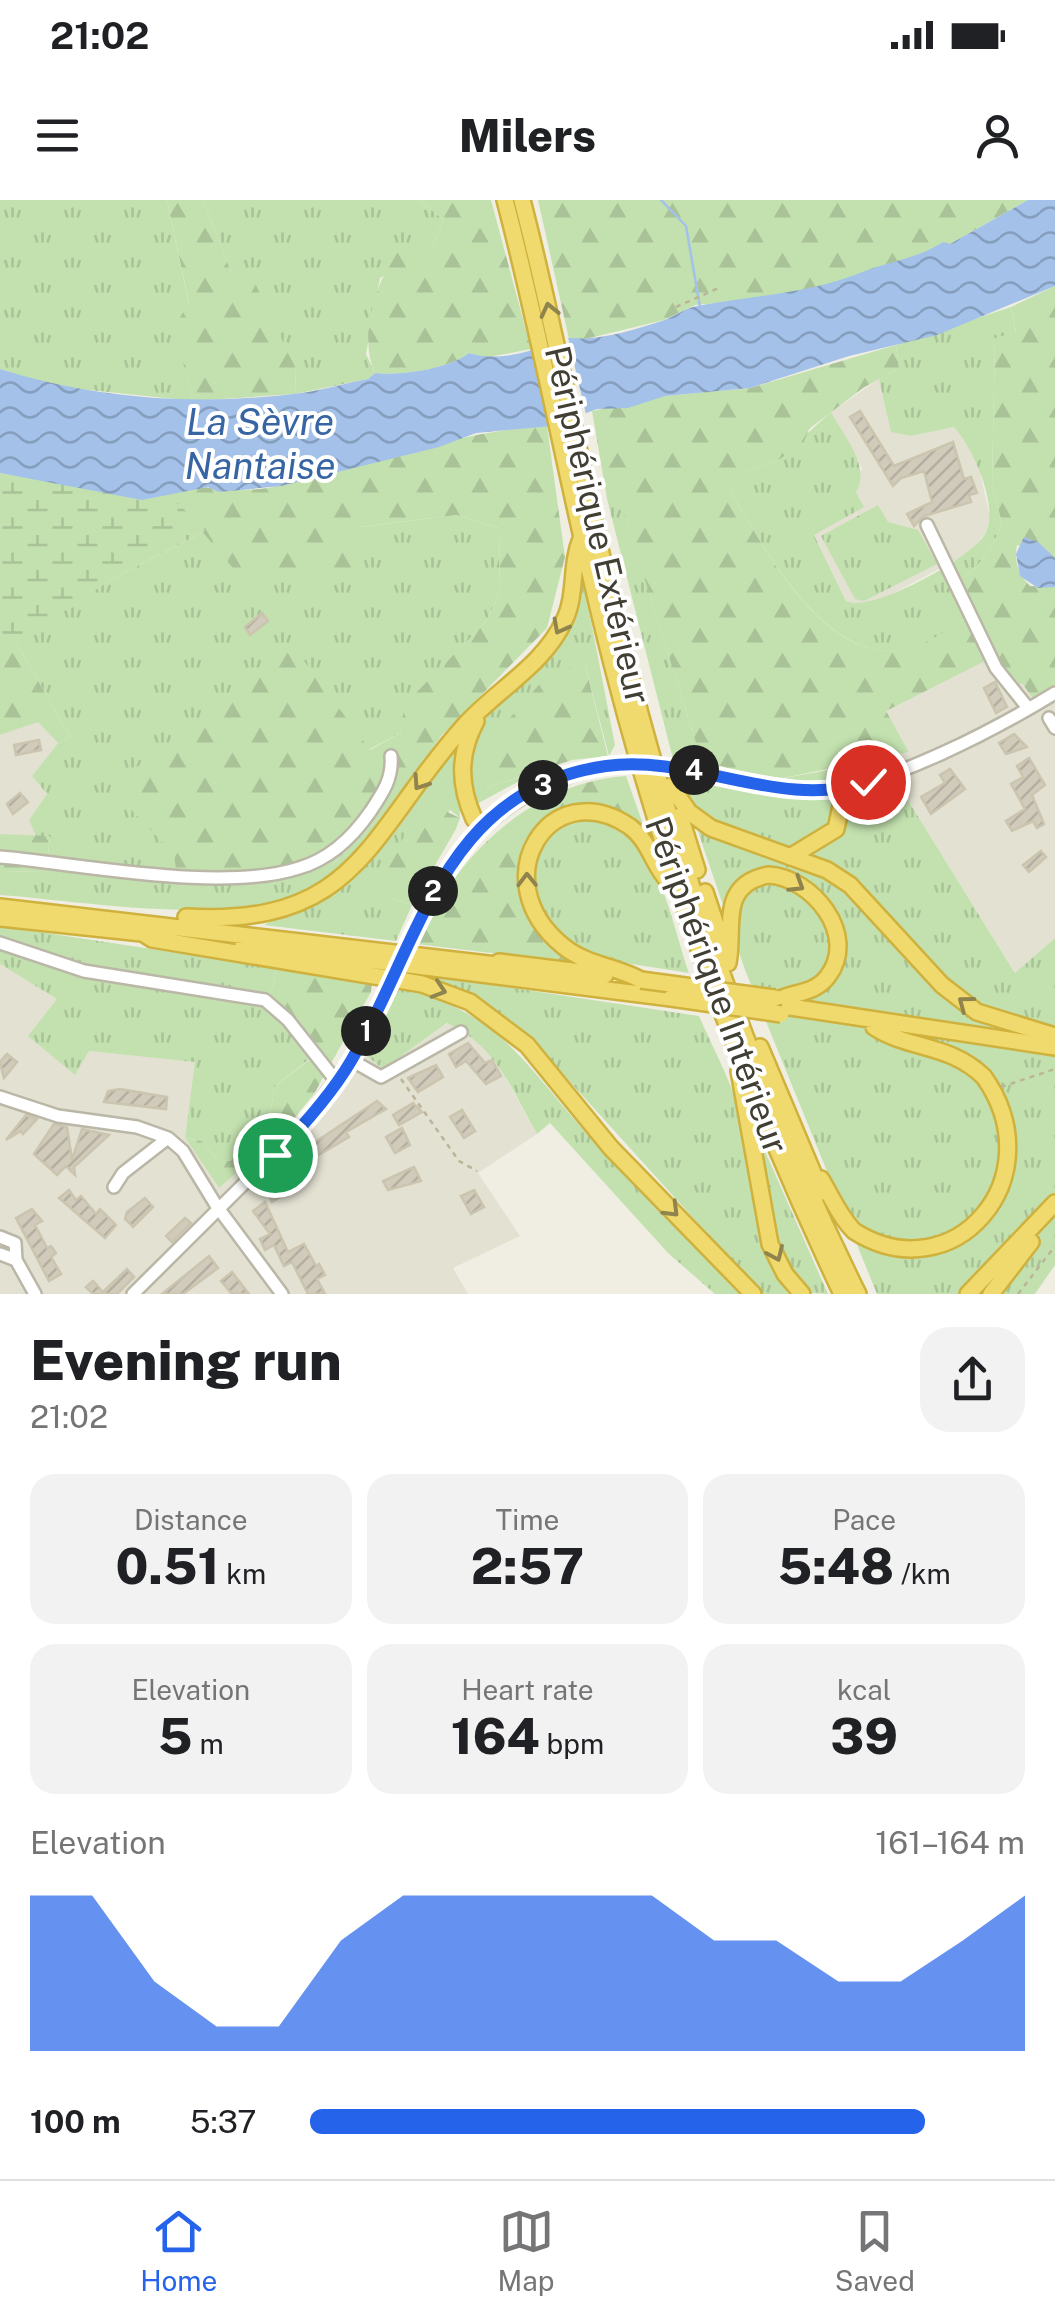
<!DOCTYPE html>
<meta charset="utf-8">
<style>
:root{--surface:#fff;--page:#f2f2f2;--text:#202124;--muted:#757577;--line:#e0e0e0;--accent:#2563eb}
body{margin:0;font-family:"Public Sans",sans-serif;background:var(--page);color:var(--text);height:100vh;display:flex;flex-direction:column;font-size:38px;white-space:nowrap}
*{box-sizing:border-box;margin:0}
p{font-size:32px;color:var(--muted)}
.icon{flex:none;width:55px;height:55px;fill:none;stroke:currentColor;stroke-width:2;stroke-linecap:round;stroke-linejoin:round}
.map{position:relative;height:1094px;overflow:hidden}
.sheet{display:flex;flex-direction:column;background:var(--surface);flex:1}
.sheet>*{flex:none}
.pin{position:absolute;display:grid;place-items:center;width:85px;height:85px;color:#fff;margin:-42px;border:5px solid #fff;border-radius:50%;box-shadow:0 2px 10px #0007}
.km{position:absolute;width:50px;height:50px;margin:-25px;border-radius:50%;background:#222;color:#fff;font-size:28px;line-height:50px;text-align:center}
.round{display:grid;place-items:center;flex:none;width:105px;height:105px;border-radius:30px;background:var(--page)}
.head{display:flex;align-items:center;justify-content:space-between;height:170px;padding:0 30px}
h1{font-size:55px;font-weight:800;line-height:75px}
.figures{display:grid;grid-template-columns:repeat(3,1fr);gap:15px;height:170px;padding:10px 30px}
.figures div{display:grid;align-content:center;border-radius:25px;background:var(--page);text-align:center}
.figures b{font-size:50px;font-weight:800}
.figures small{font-size:28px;font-weight:400}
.figures p{font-size:28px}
.chart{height:280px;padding:20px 30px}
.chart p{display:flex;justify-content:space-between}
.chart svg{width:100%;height:180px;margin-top:10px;fill:var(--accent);opacity:.7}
ul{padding:0 30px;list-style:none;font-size:32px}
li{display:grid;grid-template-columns:160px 120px 1fr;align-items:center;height:75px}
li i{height:25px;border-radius:12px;background:var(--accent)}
.status{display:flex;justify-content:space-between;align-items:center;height:70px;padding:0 50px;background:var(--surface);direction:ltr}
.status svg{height:28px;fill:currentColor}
header{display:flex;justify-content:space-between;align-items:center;height:130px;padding:0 30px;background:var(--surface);font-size:45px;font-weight:800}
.dock{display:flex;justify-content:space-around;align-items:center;height:140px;border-top:2px solid var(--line);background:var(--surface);font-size:28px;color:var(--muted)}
.dock a{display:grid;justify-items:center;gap:5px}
.dock .active{color:var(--accent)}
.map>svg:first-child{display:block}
</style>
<div class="status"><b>21:02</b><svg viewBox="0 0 49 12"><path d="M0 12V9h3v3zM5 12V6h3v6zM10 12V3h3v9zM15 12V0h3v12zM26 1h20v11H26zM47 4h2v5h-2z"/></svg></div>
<header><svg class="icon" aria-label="menu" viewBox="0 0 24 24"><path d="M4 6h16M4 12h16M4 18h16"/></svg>Milers<svg class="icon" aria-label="person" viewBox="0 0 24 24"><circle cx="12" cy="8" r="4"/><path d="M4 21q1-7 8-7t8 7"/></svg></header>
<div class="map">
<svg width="1055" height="1094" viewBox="0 0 1055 1094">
<defs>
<pattern id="grass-tufts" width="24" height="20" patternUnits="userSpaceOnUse" patternTransform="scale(2.5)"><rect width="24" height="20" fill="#c3e1af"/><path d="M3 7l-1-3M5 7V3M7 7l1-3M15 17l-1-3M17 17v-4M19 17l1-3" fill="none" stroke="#a9c297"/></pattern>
<pattern id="forest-firs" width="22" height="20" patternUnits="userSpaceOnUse" patternTransform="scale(2.5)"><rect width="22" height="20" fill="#c3e1af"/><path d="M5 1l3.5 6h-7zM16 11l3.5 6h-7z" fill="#a9c297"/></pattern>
<pattern id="wetland-marsh" width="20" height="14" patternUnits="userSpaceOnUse" patternTransform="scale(2.5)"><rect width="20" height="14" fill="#c3e1af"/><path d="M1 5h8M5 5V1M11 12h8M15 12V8" fill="none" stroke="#a9c297"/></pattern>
<pattern id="water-waves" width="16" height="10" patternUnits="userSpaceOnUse" patternTransform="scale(2.5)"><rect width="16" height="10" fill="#a3c1e9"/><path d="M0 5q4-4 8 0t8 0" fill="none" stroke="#869ebe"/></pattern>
<pattern id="building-hatch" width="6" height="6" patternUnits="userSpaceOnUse" patternTransform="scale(2.5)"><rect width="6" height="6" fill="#d0cbba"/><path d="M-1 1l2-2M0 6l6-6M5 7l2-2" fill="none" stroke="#b4afa0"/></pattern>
</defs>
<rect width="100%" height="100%" fill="#f0eee3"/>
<path fill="#e3e1d2" d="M879,179l32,57 43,-9 13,15 12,26 11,49 -4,15 -15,20 -100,53h-17l-8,-4 -32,-67 49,-28 -7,-14 6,-24 -31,-56z
M990,458l23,30 9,-6 12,17 21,-13v252l-39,36 -133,-214 26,-9 -24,-40z
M38,521l20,22 -26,33 15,18 -18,26 7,16 -36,-2v-99z
M0,764l58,35 16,75 14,-23 108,10 -11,77 34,50 65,-57 16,7 62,-85 21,15 65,-45 23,11 19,16 47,84 -59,39 42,63 -67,32 15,26h-468z"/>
<path fill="url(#grass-tufts)" d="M0,0h167l22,104 -14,24 18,73 -142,-15 -51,-17z
M203,0h216l25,20 -13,29 -51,29 -14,76 9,19 -7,6 -73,15 1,-25 -65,-97z
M1011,107l5,26 -21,6 -3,146 10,38 -9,22 -20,26 -19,11 15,34c-15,9 -30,21 -46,28 -91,39 -158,-96 -194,-155l1,-13 48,-16 53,-48c12,23 41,55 25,80l8,15 -50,28 32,66c24,13 126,-43 139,-67 15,-27 -12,-86 -31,-107l-43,9 -20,-4 -12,-53 20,-11 -3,-23z
M619,296l77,247 83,36 104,-19 132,213 40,-35v327l-20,29h-158l-132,-324 -73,-215 -65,-256z
M878,305l10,17 30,8 19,34 -73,37 -9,-2 -34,-63z
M457,315l42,13 1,66 -15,29 -79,81 -6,29 -226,121 5,32 154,-22 58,-58c-19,22 -37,50 -60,70 -67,58 -245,25 -331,19v-24l46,1 4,-35 -14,-1 -7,-16 18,-26 -15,-18 26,-33 12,-6 -54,-95 94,-62 95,-49 38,48 116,-52z
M583,380l32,165 -6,11 -24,-91 -99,123 50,-16 -59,32 -9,-31 8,-39 17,-25 27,-24z
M458,543l2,75 -10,-8 -62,87 24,8 -16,36 -132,-16c19,-11 44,-16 64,-28 57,-35 90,-102 130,-154z
M579,619c79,4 89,93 110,154l-64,-10 -2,3c-18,-6 -42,-11 -57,-24 -44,-36 -47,-105 13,-123z
M0,726l277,42 -7,28 47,57 -42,33 -7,39 -38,36h-12l-16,-20 -17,-3 10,-76 -106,-11 -14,24 -47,-39 29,-37 -57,-35z
M407,772l292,44c13,30 30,61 40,93 18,64 8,128 49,185h-26l-238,-263 -45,-34z
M397,786c106,27 127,79 195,153 49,52 101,103 151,155h-28l-47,-41 -118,-130 -13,11c-25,-44 -41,-89 -90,-111l-64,46 -20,-16z
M760,940l68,154 -18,-1c-40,-41 -42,-96 -53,-150z"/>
<path fill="url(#forest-firs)" d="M167,0h36l28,72 24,11 41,86 -1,25 -102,7 -19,-74 15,-24z
M419,0h72l40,149 -47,9 -15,-5c-20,16 -68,23 -94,20 -17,-37 1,-89 22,-122l34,-2 13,-29z
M538,0h490l-78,44 -7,-2 -15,10 -85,30 -68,16 -80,7 -31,15 -87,21 -8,-2z
M1055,86v272l-38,-13c-3,18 1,28 13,41l25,1v99l-21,14 -12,-17 -10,6 -23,-30 -103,52 23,41 -130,27 -71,-16 -12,-20 -77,-246 -12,2 -15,-88 73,-15 85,-8 146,-43 3,23 -36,20 -54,41 -6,15 -25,16 -47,16 -2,13c36,59 102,193 193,155 16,-7 32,-19 47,-28l-16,-34 20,-11 20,-26 9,-22 -10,-38 3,-147 21,-6 -5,-25z
M547,226l18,131 -18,71 -105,107 -51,71 -58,58 -60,17 -95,5 -4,-32 -64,-66 183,-142 77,104 30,-17 5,-29 80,-81 15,-29 -1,-66 -42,-13 -98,12v47l-117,5 -62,-74 -38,-5c19,-3 49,-15 68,-12 22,3 44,3 68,-2 90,-19 177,-55 269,-60z
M16,442l54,95 -12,6 -20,-21 -38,13v-80z
M585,465l23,91 -36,4 -86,28 -14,-27 80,-91z
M626,576l19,54c-42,-34 -87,-34 -114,17 -9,16 -15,32 -10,51 9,27 33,46 53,65l-158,-19c38,-85 112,-161 210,-168z
M435,606l25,12 -4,11 -44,76 -24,-8 -8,-15 9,-23 35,-51z
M0,634l50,2 -4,36 -46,-1z
M277,768l95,14 -1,10 -57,102 -30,37 -65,57 -34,-50 17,3 16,20h12l38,-36 7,-39 42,-32 -47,-58z"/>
<path fill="url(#wetland-marsh)" d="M0,273l180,32 25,26 -95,49 -110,75z"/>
<path fill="url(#water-waves)" d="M1028,0h27v86l-118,49 -88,21 -99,32 -85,8 -37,12 -31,1 -45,17 -76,7 -37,14 -158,39 -62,6 -11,-5 -66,13 -142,-27v-104c97,31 204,37 301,24 23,-3 44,-10 67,-14l7,-6c25,3 74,-4 94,-20 25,9 69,0 90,-17 33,8 70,-5 103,-15 12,-4 23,-13 35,-15 60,-11 112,-12 168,-35 26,-10 54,-13 78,-29l7,2z
M1024,337l14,5 17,16v29l-17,1 -18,-12 -4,-22z"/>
<path fill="#f0eee3" d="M558,131l9,2 20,86 -35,12 -6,-90z"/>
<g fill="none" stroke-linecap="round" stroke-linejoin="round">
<path stroke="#a3c1e9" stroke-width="2.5" d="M661,0l25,26 14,81"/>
</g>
<path fill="url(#building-hatch)" stroke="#cbc4ae" stroke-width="2.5" d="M860,211l34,55 59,-24 11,37 7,-2 6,16 -8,2 2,7 -47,14 -10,10 -7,-12 25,-12 -8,-31 -23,7 -8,8 -43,-69z
M262,413l6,8 -18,14 -5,-8z
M995,482l12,25 -11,6 -12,-25z
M1014,534l13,13 -21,7 -7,-11z
M39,540l2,10 -25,5 -2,-10z
M1029,558l16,27 -13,10 12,29 -7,4 -4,-7 -21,10 -6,-10 19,-12 -14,-25 12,-7 -6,-11z
M950,569l15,20 -34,25 -10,-17 24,-14 -5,-8z
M20,593l8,9 -15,12 -6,-10z
M1041,651l5,6 -17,15 -6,-7z
M468,843l17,20 7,-3 9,16 -15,8 -20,-23 -10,6 -7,-13z
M7,854l10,8 -13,16 -4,-16z
M436,865l7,12 -25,15 -10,-14z
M120,889l47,8 -1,12 -62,-7 4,-11z
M377,901l9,8 -40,23 3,5 -39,23 -5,-9 3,-4z
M413,903l9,9 -23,13 -6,-10z
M462,910l13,21 -11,7 -14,-21z
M26,915l11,4 -14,15 -2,-3 -15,9z
M54,924l13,3 5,33 10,-31 27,6 -35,32 1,8 -9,-9 -9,9 -23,-21z
M402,928l8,17 -15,8 -9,-16z
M297,964l6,9 -8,5 4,7 -27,17 -6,-13z
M414,967l7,14 -33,9 -5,-9z
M69,990l7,10 5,-4 15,18 4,-5 16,16 -11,13 -46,-40z
M474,990l10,17 -13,7 -10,-18z
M145,998l8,9 -20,20 -8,-8 2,-7z
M265,1002l23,50 16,-8 12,22 3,-2 6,11 -8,4 8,15h-17l-16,-32 -8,4 -10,-21 -9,5 -5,-11 10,-5 -17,-23z
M32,1009l10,12 -7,4 12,23 4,-2 5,7 -5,4 10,17 -12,7 -33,-63z
M185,1018l6,5 -19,19 -6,-6z
M209,1056l9,12 -35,26h-21z
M127,1069l7,8 -17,17h-24l-7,-7 7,-6 10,11z
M232,1072l17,22h-17l-11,-13z"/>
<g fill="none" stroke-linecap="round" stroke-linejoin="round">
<defs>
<path id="minor" d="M927,325l69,143 32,40
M1049,518l6,10
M699,571c39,9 81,23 122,20 66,-4 177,-63 234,-98
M0,657c81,7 223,36 299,11 31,-9 53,-30 71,-56 12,-18 23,-33 21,-56
M427,702c41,-73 93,-117 176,-135
M0,743l84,28 181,29 23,20 49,62
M351,860l30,17 80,-45
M0,897l58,19 79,11 31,11 15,13 33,54 66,89
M114,987l9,-14 45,-35
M0,1037l15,6 1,17 19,34
M0,1054l16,6
M133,1094l167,-166 51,-68 33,-64"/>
<path id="highway" d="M505,0c41,156 68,315 109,471 55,215 133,422 228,623
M522,0c40,154 66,310 105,464 55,217 132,429 231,630
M476,521c-18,34 -17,64 -2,98l9,5
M671,586l18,26 22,16 116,42 23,15 92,100 35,27 78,24
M680,616l17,54
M790,657l46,-28 9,-42
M705,692l18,54
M0,707l505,59
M186,717c173,10 182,-84 278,-191 32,-36 79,-60 100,-105 13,-26 6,-56 17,-82
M0,718l151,16
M144,734l8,5 270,45 48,18 57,43 84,103 142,146
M243,744l428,54
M499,762l106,13
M728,763c7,-36 -10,-78 40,-88 44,2 91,60 60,101 -12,17 -32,16 -48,23
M641,780c-26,-14 -55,-15 -78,-34 -81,-66 -13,-173 66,-120 21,15 24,40 40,56
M777,805l278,42
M760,847l61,145
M739,871l31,173 15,30 17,20
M821,979c10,17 19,38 33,52 99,63 201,-53 130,-154 -35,-34 -75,-27 -110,-50
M968,1094l87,-91
M991,1094l40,-52"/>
</defs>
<use href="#minor" stroke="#bab7a7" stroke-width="16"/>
<use href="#highway" stroke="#cfb13e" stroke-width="20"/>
<path stroke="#bbb499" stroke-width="2.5" stroke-dasharray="5 5" stroke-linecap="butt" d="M676,107l45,-20
M401,879l58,82 18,10
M1001,887l54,-18
M1018,1094l37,-48"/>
<use href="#minor" stroke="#fff" stroke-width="11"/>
<use href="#highway" stroke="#f1da6d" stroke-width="15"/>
<defs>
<path id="minor-bridge" d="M603,567l46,-3 50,7
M384,796l43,-94"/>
<path id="highway-bridge" d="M641,780l134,18
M671,798l110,16"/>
</defs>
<use href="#minor-bridge" stroke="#bab7a7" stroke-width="16" stroke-linecap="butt"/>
<use href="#highway-bridge" stroke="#cfb13e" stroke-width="20" stroke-linecap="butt"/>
<use href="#minor-bridge" stroke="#fff" stroke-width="11"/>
<use href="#highway-bridge" stroke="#f1da6d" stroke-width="15"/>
</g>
<defs><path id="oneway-chevron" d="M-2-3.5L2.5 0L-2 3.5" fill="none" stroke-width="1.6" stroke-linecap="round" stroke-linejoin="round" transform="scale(2.5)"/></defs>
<g stroke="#90844e">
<use href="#oneway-chevron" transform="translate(549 110) rotate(-103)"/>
<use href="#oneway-chevron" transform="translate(560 427) rotate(118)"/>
<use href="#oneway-chevron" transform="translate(420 583) rotate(124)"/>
<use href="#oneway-chevron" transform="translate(527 680) rotate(-91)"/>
<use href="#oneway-chevron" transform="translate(797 685) rotate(32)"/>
<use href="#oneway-chevron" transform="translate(439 790) rotate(18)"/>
<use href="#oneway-chevron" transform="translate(965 803) rotate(-143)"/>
<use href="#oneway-chevron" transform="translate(672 1010) rotate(45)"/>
<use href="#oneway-chevron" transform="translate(776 1054) rotate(66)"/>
</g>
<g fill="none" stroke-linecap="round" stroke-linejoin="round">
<defs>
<path id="route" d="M275,955c28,-29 56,-60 76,-94 70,-119 91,-272 255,-295 89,-12 174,45 262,16"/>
</defs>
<use href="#route" stroke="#fff" stroke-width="20"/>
<use href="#route" stroke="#2563eb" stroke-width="12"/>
</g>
<g text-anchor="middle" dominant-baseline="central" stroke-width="8" stroke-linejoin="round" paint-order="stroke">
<g font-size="35" fill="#413e34" stroke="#fff">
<text transform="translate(598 325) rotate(77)">Périphérique Extérieur</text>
<text transform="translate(717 785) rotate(70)">Périphérique Intérieur</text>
</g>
<g font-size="38" font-style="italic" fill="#3764a3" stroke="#fff">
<text x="260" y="221">La Sèvre<tspan x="260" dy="44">Nantaise</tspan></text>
</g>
</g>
</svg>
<div class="pin" style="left:275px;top:955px;background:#1e9e55"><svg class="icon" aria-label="arrive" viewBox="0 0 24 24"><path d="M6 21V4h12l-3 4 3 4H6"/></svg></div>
<div class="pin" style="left:868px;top:582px;background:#d93025"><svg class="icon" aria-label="check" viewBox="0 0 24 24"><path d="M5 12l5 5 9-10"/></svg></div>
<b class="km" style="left:366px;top:831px">1</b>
<b class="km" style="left:433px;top:691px">2</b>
<b class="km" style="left:543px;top:585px">3</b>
<b class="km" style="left:694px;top:570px">4</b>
</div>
<section class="sheet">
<div class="head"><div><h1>Evening run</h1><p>21:02</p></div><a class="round"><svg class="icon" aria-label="share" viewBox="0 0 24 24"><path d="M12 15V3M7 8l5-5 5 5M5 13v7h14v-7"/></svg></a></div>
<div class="figures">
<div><p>Distance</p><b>0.51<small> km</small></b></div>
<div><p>Time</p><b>2:57</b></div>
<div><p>Pace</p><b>5:48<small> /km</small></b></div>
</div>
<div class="figures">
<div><p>Elevation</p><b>5<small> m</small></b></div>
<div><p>Heart rate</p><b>164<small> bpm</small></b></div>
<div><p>kcal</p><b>39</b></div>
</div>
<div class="chart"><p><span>Elevation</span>161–164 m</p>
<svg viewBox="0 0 160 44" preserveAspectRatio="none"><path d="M0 44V6L10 6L20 27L30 38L40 38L50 17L60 6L70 6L80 6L90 6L100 6L110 17L120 17L130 27L140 27L150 17L160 6V44z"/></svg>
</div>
<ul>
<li><b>100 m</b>5:37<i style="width:86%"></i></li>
</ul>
</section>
<nav class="dock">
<a class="active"><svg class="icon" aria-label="home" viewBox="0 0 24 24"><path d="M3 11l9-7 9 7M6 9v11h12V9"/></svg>Home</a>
<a><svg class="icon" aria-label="map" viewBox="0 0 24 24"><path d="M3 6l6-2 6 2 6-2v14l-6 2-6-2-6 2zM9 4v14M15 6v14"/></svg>Map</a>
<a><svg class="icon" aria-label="saved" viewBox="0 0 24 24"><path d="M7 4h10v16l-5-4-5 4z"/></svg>Saved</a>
</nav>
